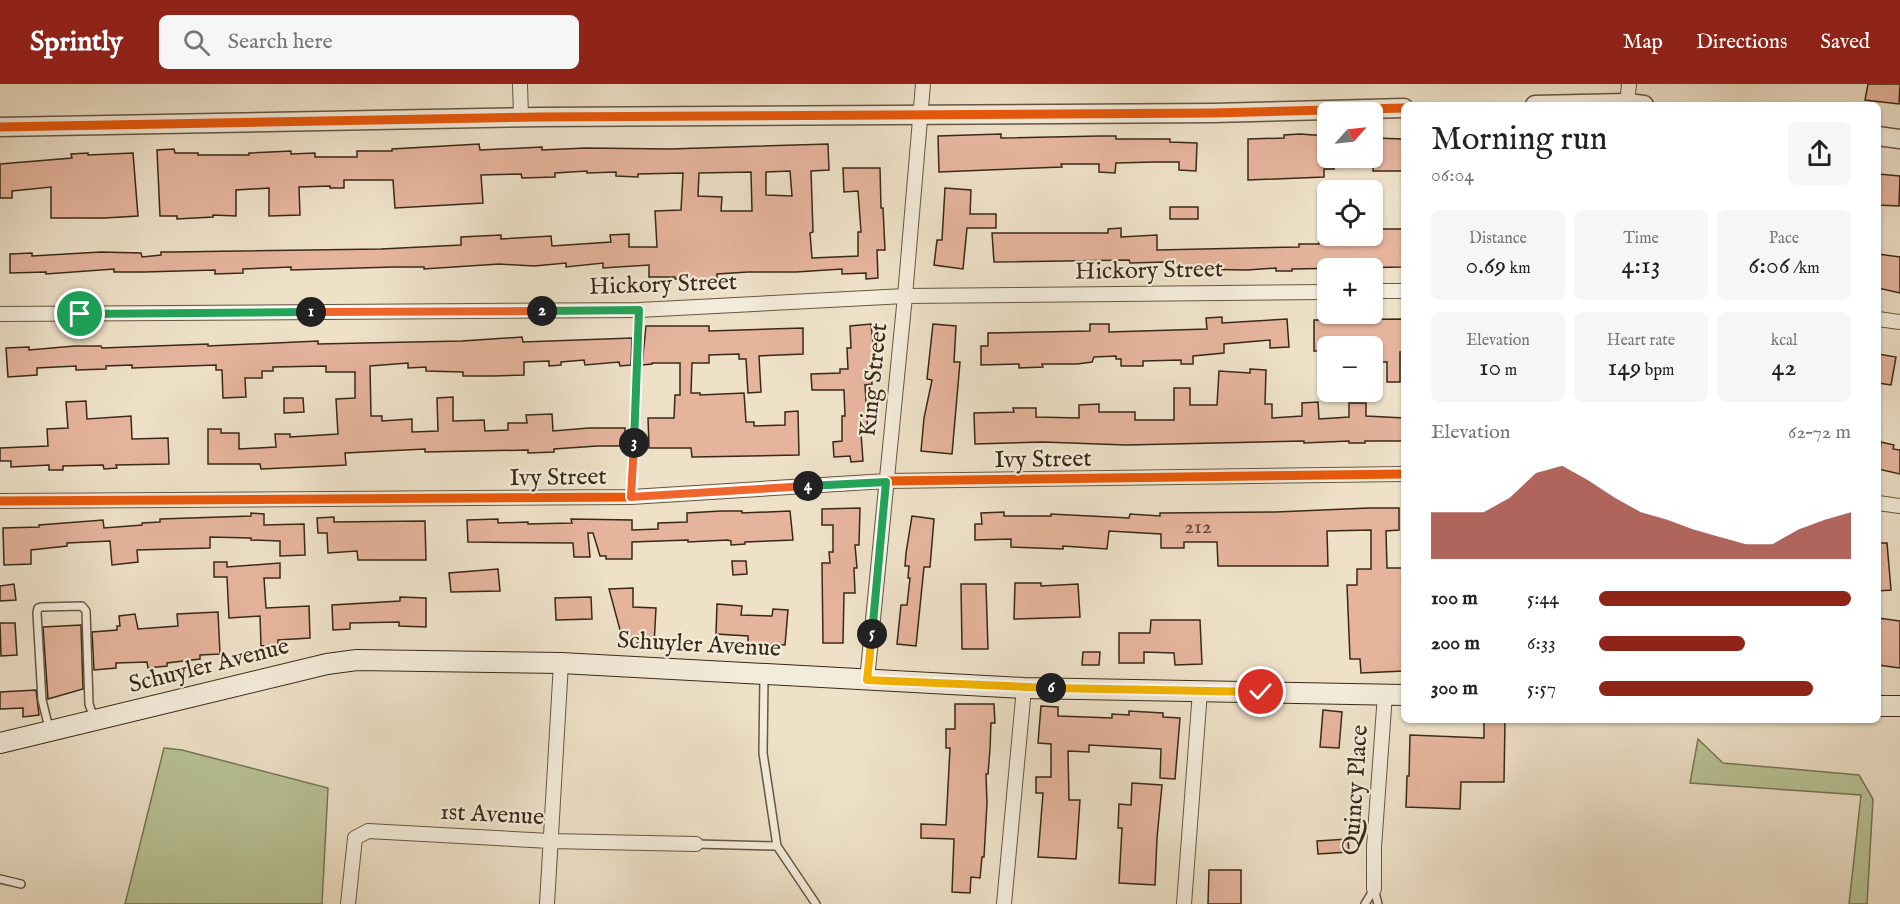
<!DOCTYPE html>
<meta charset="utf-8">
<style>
:root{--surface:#fff;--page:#f6f6f6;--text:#222;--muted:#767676;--accent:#8f2418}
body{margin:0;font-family:"IM FELL English",serif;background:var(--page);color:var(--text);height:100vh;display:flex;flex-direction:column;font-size:22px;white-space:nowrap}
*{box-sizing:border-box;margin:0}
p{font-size:20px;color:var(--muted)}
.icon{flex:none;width:33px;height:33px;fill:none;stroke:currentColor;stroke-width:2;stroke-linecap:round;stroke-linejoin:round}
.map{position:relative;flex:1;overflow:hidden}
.panel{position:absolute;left:1401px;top:18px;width:480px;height:621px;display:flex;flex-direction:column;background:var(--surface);border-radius:9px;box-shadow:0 2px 4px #0004}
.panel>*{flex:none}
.needle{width:39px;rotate:63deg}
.tools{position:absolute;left:1317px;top:18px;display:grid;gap:12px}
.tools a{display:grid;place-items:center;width:66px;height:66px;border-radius:9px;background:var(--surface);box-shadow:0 2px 4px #0004;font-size:30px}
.pin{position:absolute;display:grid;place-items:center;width:51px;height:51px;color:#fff;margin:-26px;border:3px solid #fff;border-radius:50%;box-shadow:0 2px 6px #0007}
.km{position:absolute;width:30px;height:30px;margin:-15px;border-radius:50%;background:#222;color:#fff;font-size:16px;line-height:30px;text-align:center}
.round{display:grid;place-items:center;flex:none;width:63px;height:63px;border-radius:9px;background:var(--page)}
.overview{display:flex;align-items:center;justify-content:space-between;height:102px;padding:0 30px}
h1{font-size:33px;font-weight:600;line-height:45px}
.stats{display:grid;grid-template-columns:repeat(3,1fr);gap:9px;height:102px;padding:6px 30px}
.stats div{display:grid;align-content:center;border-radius:9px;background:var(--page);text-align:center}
.stats b{font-size:26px;font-weight:600}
.stats small{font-size:16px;font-weight:400}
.stats p{font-size:16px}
.chart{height:168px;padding:12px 30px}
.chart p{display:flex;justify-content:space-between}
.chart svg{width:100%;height:108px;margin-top:6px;fill:var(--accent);opacity:.7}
ul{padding:0 30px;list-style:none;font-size:20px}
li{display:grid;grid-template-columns:96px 72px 1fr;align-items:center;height:45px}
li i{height:15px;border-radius:8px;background:var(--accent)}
header{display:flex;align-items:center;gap:36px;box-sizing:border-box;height:84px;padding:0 30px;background:var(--accent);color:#fff}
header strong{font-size:28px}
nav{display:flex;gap:33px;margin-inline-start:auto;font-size:21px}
.search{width:420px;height:54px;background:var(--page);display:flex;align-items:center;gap:15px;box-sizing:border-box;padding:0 21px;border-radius:9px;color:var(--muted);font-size:22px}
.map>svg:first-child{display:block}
</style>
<header>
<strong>Sprintly</strong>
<div class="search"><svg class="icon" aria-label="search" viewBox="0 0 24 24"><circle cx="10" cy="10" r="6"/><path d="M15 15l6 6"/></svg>Search here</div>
<nav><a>Map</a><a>Directions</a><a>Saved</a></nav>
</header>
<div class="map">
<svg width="1900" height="820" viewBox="0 0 1900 820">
<rect width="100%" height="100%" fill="#eee1c8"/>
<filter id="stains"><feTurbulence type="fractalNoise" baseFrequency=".00333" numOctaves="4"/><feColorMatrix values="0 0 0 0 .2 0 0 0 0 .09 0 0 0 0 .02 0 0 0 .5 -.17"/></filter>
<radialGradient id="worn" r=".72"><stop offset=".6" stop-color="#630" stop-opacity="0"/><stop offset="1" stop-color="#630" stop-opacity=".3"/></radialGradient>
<path fill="#b8c396" stroke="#787656" stroke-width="1.5" d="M1698,655l25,24 136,12 14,24 -6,105h-18l12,-109 -171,-12z
M164,664l18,2 146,38 -6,116h-197z"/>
<path fill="#e6b49d" stroke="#382917" stroke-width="1.5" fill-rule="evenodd" d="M1868,0h32l-1,20 -34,-4z
M1001,50v4l99,-2h16v3h54v3l27,1 -1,28 -17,-1v-8h-24l-39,1 -1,10 -16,-1v-8h-38l1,3 -123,5 -1,-36z
M1300,50l28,2v22h6v11h-10v8l-76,3v-41l36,-1v-3z
M1374,54l30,1v32h-31z
M479,60l1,6 62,-3v3l44,-2 84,1 158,-5 1,26 -18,1 2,61 -3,1 2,25 46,-2v-24h3l-3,-41 -14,1 -1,-24h37l1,40h2l2,42h-8l1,28 -12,1v-6l-24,1v-5l-46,3h-48l-31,2v5h-42v-2h-26v-12l-46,3v-5l-37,4v-4l-32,3 -35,-2 -75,5v-2h-30l-103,3v-3l-48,2v4l-28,1v-4l-71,2h-30v-3l-68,5v-2l-36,1v-19l22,-1v3l69,-4 40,1 1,4 19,-2v-3h12l208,-3 80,-4v-8l40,-2v4l50,-3 1,10 59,-4 -1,-7 19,-1v13h28l-2,-36 26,-1 2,-37 -45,1v3l-22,-1v-4l-29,1v-2l-32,2v4l-33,1 -1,-4 -40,1 2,28 -88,5 -2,-28h-49v8h-14v-2l-31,1 1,28 -31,1v-28l-33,2v26l-23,-1v2l-36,2v-3h-17l-3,-66 17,-1 1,4h23v2h51v-2l42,-2v3l24,-1v4h42v-6h35v-2zM790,87l2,25 -26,-1v-23zM751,88l1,39h-31l1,-14 -24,-1 1,-23z
M88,69v2l45,-2 5,63 -34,2h-53v-31l-39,4v7h-12v-34l72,-6 -1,-4z
M1878,90l22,2 -1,30 -21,-1z
M945,104l26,2 -1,24h26v14h-29l-4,41 -29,-4 3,-25h5z
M1170,123h28v12h-28z
M1121,144v9l36,-2v15l142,-3v-3h20v-8h55v-7h29v38l-111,2v2h-16v-3l-29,2 -60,-1v-2l-22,1 -1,-6 -34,1 -1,-3 -135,2 -2,-29h116v-4z
M1878,170l22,3v36l-22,-5z
M1222,233v6l65,-4 2,28 -19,1v-8l-46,4v9l-31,3v8h-12v-4l-38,1v5h-22v-7h-5v-3l-22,1 -2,5 -15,2h-35l1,3 -24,1v-4l-38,1v-19h7v-13l102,-2v-7h19v8l98,-3 -1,-11z
M1404,235v33h-4v30h-13v-20h-15v-16h-44v5h-14v-31z
M871,240l4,38h-4l1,22 -7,1 3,48h-7l2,28 -12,1 -1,-6 -16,1 -1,-15 9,-1v-25h3l-1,-26h-32l-1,-16 29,-1v-4h8l-1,-21h4l-1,-22z
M933,240l23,2 -2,36h6l-8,92 -31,-3 3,-33 8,-38 -5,-1z
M646,242h63v5l94,-3v26l-44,2 2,36 -13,1 -2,-34h-7v-5l-30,1v8h-17l-1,30h9v2l44,-2 2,29h8v4l31,-1v-13l13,-1 1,44 -107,2 -1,-9h-42l-1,-30h26l1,-23h5v-32h-28v1l-10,1z
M522,253l1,5 109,-4 -1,27 -11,1 -1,-4 -34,3 -1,-5 -23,2v3l-12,1v-5l-25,1v13l-31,1h-30v-4l-37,-1v-4l-18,1v-5l-38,3 1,50h11v5l30,-2v13l26,-1 -1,-33 16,-1v24l31,-1 1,11 23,-1v-7h19l-1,-8 26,-1 1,17 36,-3h36v18h-28l-43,3v3l-26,1v-3l-103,2v-3l-80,4 1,12 -19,1 -66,3 -1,-5h-52v-35h13v4h18v16l37,-2 -1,-13h15v3l48,-3 -2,-35 19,-1v-26h-29v-6l-53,1v4h-11v7h-17l1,19 -23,1 -1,-28h-6v-5l-84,3v-3l-26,1v3l-30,1v-4l-39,2v7l-29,2 -2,-29 23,-1v3l46,-4h26l1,2 106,-4v2l110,-5v3l46,-1 98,-2z
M1878,270l18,3 -5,28 -13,-2z
M1250,285l16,1 -1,34h7v14l30,-2v-13l16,-1 1,17 30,-2v-14h17v13l38,2v23h-39v2h-16v-2l-45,2v-2l-178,4 -83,-3 -68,2 -1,-31 40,-1 -1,-4h23v9l43,1v-13l20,-1v8h36v8h39v-32h16v17h27l2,-34 31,2z
M284,314h19l1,14 -20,1z
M86,317l1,18 44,-3 1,23 36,-1 1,26 -53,1 1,3 -13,1 -1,-4 -40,1v4h-14v-5l-38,2v-6h-11v-13l48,-2 -1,-17 21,-1 -2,-26z
M1881,358l13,3 -1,4 7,1v24l-22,-5z
M860,424l-1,37h-4l2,23h-3l1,25h-11l-1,50h-20l-1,-80h8l-1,-11h4v-27h-11v-16z
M1369,424h30v22l-13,1 1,37h17v103l-43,2 -1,-14h-10l-3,-74h10v-16h14v-39l-44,1 1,35h-110l-1,-24h-33v6h-23v-14l-52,-3 -2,18 -44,-3v3l-52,-2v-8l-36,1v-16h7l-1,-11 23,-1v4h47v-2l78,4 1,-4 30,2v-3l116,-1z
M721,427h21v2l48,-2 3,29 -48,2v2l-14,1v-4l-3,-1 -40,2v-2l-56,2v17h-26v-3h-6l-7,-23h-5l2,24h-16l-1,-14 -105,-1 -1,-22 31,-1v4l30,-1v2l44,-1 -1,-4 61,1v10l26,-1v-6l29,-1v-9z
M251,429l13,1v11l40,-1 1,31 -25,1v-15l-29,-1v-2l-41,-1v11l-73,2 1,12 -26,3 -2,-24 -43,2v3l-36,4v14l-27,1 -1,-37 36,-1v-2l64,-5 1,8 38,-3v-2l18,-1v-3l91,-3z
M912,432l22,3 -4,48h-6l-8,79 -19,-2 4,-39h6l3,-27h-2l1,-12h-4l1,-13z
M334,433v5l91,-1 1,39h-68l-1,-9 -29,2 -1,-20h-9l-1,-15z
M1878,459h9l4,47 -13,1z
M732,477h14l1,13 -14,1z
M214,478h13v5l53,-4v15h-16l2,30 43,-2 1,32 -32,2v5l-17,1 -1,-30 -31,2 -2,-41h-13z
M498,485l2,22 -49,1 -2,-19z
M1015,499h26v3l37,-2 2,33 -66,2z
M14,500l2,16 -16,1v-15z
M961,500h25l2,65h-26z
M633,504v19l23,1 -2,37 -17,-1 1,-4 -15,1 -14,-52z
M400,513l26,1v29l-27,-1v-4l-49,1v6l-17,1 -1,-25 68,-4z
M591,513l1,22 -36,1 -1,-22z
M717,520l25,2 -1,9 31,1 1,-7 15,1 -3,35 -37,-2v-7l-32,-2z
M218,528l2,42 -20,1v4l-33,4v3l-19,2 -1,-6 -31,1v5l-22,2 -2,-38 25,-2v-4h3l-1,-10 16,-2 3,15 40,-3 -1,-12z
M1878,534l22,3v47l-22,-3z
M1151,536h49l2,44 -27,1 -1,-12 -30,-1v11h-25v-30h31z
M0,539h15l2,32 -16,1z
M81,541l2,64 -35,10 -5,-72z
M1083,568h17l-1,13h-17z
M36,606l3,25 -16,2v-9l-23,1v-17z
M955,620h39l1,19h-4l-1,26 -2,25h-2l1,29 -3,54h-2l-2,21 -9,-1 -1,16 -18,-1 2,-53 -33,-1v-14l25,1 4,-77h-4v-19h9z
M1041,622l17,1v9l54,2v-4l17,1v-4l34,2v4l17,1 -5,61 -15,-1 1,-29 -72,-4v7l-21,-1 1,49h11l-4,59 -38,-2 5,-64h-7v-16h15v-33l-13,-1z
M1323,626l19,2 -3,36 -19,-1z
M1484,636h21l-1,62h-43l-1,27 -54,-2 1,-31h2l1,-41 74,3z
M1132,699l30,2 -5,53 -2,47 -36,-2 3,-55h-4l1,-24 12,1z
M1348,755l1,13 -31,2 -1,-13z
M1209,786h32v34h-33z"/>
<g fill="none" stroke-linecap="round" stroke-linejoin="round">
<defs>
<path id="service" d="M631,413l8,-187
M764,592l-1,77 14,93 39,58
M49,644l-7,-28 -5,-87 1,-5 3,-1 41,-1 4,5 3,93 5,14
M696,760l81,2
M0,795l21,5
M1374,805l4,15
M1365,820l9,-15"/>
<path id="minor" d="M520,0l1,33
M1627,21l2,-21
M1372,207h32
M0,230l639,-4 266,-14 423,-4
M1878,235l22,3
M0,417l631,-4 255,-16 518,-7
M1878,419l22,3
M867,596l38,-384 18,-212
M1374,805v-42l11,-153
M348,820l7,-66 13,-7 182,10 146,3
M547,820l14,-241
M1004,820l20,-216
M1184,820l16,-213"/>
<path id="tertiary" d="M1535,21l92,-2 17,2
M0,43l540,-10 673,-4 191,-5
M1878,52l22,3"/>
<path id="secondary" d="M1878,622h22
M0,659l327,-79 30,-4 204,3 463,25 380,7"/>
</defs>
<use href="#service" stroke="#665743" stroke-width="10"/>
<use href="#minor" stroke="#665743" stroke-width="16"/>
<use href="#tertiary" stroke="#665743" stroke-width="21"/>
<use href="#secondary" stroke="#382917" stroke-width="22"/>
<use href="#service" stroke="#f4ecdb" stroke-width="7"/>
<use href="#minor" stroke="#f4ecdb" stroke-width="14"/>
<use href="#tertiary" stroke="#f4ecdb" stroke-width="18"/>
<use href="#secondary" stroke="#f4ecdb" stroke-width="20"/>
<defs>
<path id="cycleway" d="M0,43l540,-10 673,-4 191,-5
M0,417l631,-4 255,-16 518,-7"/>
</defs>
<use href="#cycleway" stroke="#f4ecdb" stroke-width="13"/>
<use href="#cycleway" stroke="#e8590c" stroke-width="9"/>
</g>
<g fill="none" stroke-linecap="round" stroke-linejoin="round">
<defs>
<path id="split-1" d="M80,230l231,-2"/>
<path id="split-2" d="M311,228l231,-1"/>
<path id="split-3" d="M542,227l97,-1 -5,133"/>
<path id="split-4" d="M634,359l-3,54 177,-11"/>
<path id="split-5" d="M808,402l78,-4 -14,152"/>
<path id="split-6" d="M872,550l-5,46 184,8"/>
<path id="split-7" d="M1051,604l210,4"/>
</defs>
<use href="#split-1" stroke="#fff" stroke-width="12"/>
<use href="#split-2" stroke="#fff" stroke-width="12"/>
<use href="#split-3" stroke="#fff" stroke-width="12"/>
<use href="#split-4" stroke="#fff" stroke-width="12"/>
<use href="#split-5" stroke="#fff" stroke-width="12"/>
<use href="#split-6" stroke="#fff" stroke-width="12"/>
<use href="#split-7" stroke="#fff" stroke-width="12"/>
<use href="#split-1" stroke="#22a559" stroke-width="8"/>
<use href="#split-2" stroke="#f0652b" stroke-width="8"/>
<use href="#split-3" stroke="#22a559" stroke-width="8"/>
<use href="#split-4" stroke="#f0652b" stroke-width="8"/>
<use href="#split-5" stroke="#22a559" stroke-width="8"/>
<use href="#split-6" stroke="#f5b400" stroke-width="8"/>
<use href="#split-7" stroke="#f5b400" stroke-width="8"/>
</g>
<g text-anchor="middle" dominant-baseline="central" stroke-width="4.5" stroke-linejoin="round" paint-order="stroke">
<g font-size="21" fill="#644c38">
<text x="1198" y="443">212</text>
</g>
<g font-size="24" fill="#382917" stroke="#f4ecdb">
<text transform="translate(1149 187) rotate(-1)">Hickory Street</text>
<text transform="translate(663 201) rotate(-2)">Hickory Street</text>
<text transform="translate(874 296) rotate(-84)">King Street</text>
<text transform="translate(1043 376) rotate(-1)">Ivy Street</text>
<text transform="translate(558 394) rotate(-1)">Ivy Street</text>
<text transform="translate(699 561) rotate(3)">Schuyler Avenue</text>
<text transform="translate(209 582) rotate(-14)">Schuyler Avenue</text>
<text transform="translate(1356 706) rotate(-86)">Quincy Place</text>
<text transform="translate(492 731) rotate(3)">1st Avenue</text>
</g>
</g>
<rect width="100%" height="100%" filter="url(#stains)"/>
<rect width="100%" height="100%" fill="url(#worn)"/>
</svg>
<div class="tools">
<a><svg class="needle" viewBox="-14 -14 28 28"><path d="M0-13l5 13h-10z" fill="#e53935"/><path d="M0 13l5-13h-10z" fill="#767676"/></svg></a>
<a><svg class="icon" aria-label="locate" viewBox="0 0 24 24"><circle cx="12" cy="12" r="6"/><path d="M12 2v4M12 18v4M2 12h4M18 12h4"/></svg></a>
<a>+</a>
<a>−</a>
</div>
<div class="pin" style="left:80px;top:230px;background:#1e9e55"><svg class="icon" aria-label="arrive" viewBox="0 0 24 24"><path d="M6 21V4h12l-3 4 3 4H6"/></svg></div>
<div class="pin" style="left:1261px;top:608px;background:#d93025"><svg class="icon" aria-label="check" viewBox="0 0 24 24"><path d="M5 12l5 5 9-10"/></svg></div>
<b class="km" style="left:311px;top:228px">1</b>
<b class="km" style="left:542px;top:227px">2</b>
<b class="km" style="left:634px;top:359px">3</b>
<b class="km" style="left:808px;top:402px">4</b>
<b class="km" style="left:872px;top:550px">5</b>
<b class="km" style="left:1051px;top:604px">6</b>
<section class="panel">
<div class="overview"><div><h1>Morning run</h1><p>06:04</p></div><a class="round"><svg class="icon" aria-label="share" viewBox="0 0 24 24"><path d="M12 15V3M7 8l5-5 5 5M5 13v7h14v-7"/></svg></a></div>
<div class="stats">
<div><p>Distance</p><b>0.69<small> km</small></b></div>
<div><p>Time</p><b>4:13</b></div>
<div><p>Pace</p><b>6:06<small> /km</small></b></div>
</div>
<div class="stats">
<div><p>Elevation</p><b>10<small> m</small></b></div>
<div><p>Heart rate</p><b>149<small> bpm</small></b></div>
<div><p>kcal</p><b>42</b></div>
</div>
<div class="chart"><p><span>Elevation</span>62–72 m</p>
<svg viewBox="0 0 160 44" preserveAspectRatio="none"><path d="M0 44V25L10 25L20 25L30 19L40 9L50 6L60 12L70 19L80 25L90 28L100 32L110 35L120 38L130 38L140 32L150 28L160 25V44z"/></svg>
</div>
<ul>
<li><b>100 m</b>5:44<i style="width:100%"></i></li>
<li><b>200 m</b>6:33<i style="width:58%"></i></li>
<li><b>300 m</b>5:57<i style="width:85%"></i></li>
</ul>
</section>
</div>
